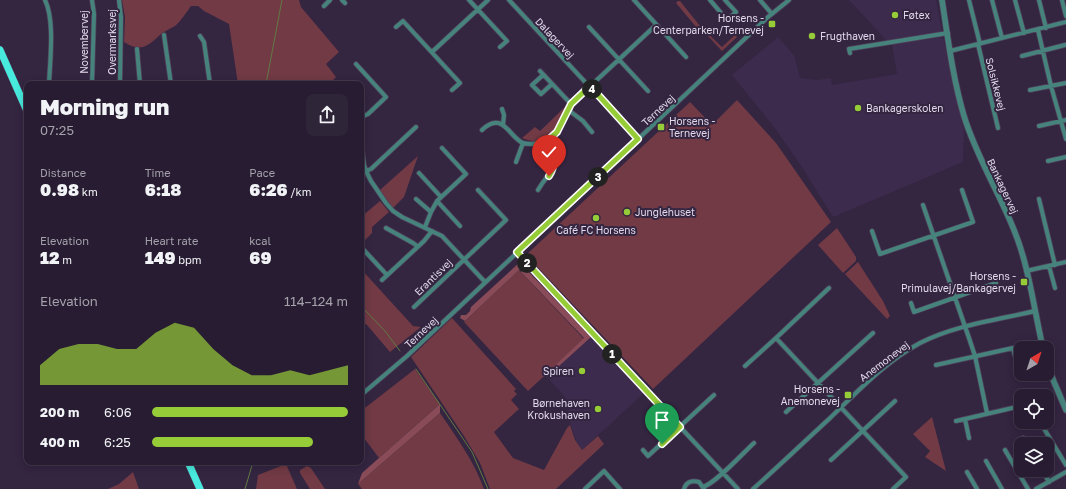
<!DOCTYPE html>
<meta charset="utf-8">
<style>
:root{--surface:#271c31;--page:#2f2539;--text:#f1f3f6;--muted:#a4a1ab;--line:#433a4d;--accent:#97cc39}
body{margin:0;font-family:"Golos Text",sans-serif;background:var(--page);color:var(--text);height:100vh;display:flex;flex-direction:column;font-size:15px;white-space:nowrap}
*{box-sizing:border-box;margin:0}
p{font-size:13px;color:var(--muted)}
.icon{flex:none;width:22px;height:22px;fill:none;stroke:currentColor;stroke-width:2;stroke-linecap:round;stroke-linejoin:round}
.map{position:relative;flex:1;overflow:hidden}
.drawer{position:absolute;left:24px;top:81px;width:340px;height:384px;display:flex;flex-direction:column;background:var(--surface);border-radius:8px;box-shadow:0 2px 10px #0003,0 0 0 1px var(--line)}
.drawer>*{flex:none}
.needle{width:26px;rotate:39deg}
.fabs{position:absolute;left:1014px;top:341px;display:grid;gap:8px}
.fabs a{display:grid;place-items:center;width:40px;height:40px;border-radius:8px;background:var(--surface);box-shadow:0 2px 10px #0003,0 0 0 1px var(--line);font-size:20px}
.pin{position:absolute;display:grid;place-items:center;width:34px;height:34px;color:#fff;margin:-41px -17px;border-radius:50% 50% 50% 0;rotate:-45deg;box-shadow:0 0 4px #0007}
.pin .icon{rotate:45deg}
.km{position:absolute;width:20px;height:20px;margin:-10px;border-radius:50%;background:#222;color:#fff;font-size:11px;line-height:20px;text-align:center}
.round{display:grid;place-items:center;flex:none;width:42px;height:42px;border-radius:8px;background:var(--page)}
.overview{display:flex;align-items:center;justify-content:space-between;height:68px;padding:0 16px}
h1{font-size:22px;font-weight:800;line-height:30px}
.stats{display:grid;grid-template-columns:repeat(3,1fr);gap:6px;height:68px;padding:4px 16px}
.stats div{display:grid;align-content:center}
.stats b{font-size:17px;font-weight:800}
.stats small{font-size:11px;font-weight:400}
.stats p{font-size:11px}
.chart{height:112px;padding:8px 16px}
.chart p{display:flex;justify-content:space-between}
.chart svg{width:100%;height:72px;margin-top:4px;fill:var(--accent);opacity:.7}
ul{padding:0 16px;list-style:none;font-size:13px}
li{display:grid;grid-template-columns:64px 48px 1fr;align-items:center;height:30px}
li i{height:10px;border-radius:5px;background:var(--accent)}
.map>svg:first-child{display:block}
</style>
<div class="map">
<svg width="1066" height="489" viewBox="0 0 1066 489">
<rect width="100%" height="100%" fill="#342541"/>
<path fill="#3d2b4d" d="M849,0h87l6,32 -55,9z
M778,37l16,18 6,23 18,2 13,-2 1,7 65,-11 -5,-30 51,-7 21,93 -1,32 -130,55 -33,-53 -23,-33 -45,-56z
M591,337l53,56 -62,57 -6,-9 -10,-29 7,-6 -26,-29z"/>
<path fill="#713a45" d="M122,0h177l2,7 38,45 -13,12 10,13 -7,7h-91l-9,-60 -25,-13 -6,-5h-7c-5,7 -10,15 -16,20 -5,3 -10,5 -14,8 -13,12 -20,19 -37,8l1,-25z
M678,1h2l20,25 22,21 13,-12 2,2 -15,14 -15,-16 -5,-1 -26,-31z
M737,100l39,43 55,79 -178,167 -127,-134 164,-153 22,23z
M567,105c-10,22 -16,45 -45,33l13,-11 5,4z
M418,156l-14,41 -11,11 -5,-5 -8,-13z
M380,201l9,11 -17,15v6l-11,11v-27z
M837,228l19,29v4l-13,12 -25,-28z
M858,262l25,39 7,15 -3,3 -42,-45z
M361,269l52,57 8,1 -31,25 -23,-27 -6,-4z
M519,270l65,69 -56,52 -64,-69z
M452,318l64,71 -2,2 3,3 -6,6 8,9 -25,23 19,26 31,12 23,-42 3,-3 5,15 7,10 16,-14 6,8 -48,45h-66l-10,-26 -16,-27 -53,-79z
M415,369l25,35 -61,54 -18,-24v-23z
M440,413c17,25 34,48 44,76h-122l-4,-5z
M932,417l14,54 -21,-14 5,-6 -17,-17z
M286,464l11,25h-41l2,-14z
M307,466l4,2 14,21h-15l-10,-16v-3z
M133,472l6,17h-31l11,-5z"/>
<path fill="#884b57" d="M520,262l4,3 -5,5 -54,51 -5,-3 1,-3h5l4,-4 1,-4z
M525,268l66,69 -44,40 -2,-2 39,-37 -63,-66z
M440,404v9l-82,71 4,-11z"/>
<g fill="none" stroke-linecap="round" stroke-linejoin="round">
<path stroke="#627943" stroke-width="1" d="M266,84l16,-84
M361,306l24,25 15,20
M416,369l56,83 16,37
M245,489l8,-27"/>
<defs>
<path id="minor" d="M45,0c10,20 5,61 4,84
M92,0l2,14 -2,70
M119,0l2,17 -1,67
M342,0l3,3
M469,0l38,41 -7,6
M509,0l129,139
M634,0l52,57
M710,0l17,20 9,-8 -11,-12
M760,0l12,14
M969,0l11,44
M992,0l10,38
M1015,0l9,33
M1039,0l7,28
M1062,0l4,16
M324,6l6,-6
M396,27l7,-6 57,62 -8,7
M589,27l59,64
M1038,30l13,56 15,53
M164,35l7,49
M200,36l4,6 6,42
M978,44l20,84
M137,49l3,35
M950,51l116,-29
M432,52l56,-52
M850,53l-1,-4 99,-16
M1022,56l43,-11
M356,64l30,33 -18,17 -7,3
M540,71l31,33
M543,75l-11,10 9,9 11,-10
M1030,90l36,-7
M502,109l2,6 -1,10
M567,109l16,12 9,11
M1039,126l27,-6
M482,130c21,-20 27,7 41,13 5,1 12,1 16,0 6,-1 10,-2 14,-6 9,-9 11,-23 18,-33l85,-79
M361,138l3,27 2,6 5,10 15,22 7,8 9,6 40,19 43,46
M1048,161l18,-4
M516,162l7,-19
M366,171l5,-2 45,-42
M419,173l22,24
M538,190c12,-22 25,-19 9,-48
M416,199l15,13
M1039,199l16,66
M437,201l23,25
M923,205l46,133 6,18 12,57
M425,227l6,-15 6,-11 29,-27 -24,-26
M386,228l27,15 4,3
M872,231l8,23 93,-32 -11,-32
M362,248l25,27
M517,252l221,237
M1049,266l6,22
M1026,271l40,-9
M382,280l42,-39 8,-10
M911,303l3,9 82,-29
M414,307l92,-87 -28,-30
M776,338l130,139 -13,12
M936,365l77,-17 2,8
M745,366l31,-28 53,-50
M361,395l46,-39 361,-339 21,-17
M786,412l87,-79
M965,419l4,19
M956,421l65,-15
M1043,427l23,38
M1023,438l4,6
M643,450l5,6 66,-61
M1005,450l23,39
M831,460l64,-59
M986,461l16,28
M1042,470l7,12
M967,472l10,17
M703,487c13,-4 40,-34 51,-44
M585,489l19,-18 16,18
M684,489c2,-7 8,-9 15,-7l5,7
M753,489c26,-23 51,-47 76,-70 28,-27 57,-58 91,-76 35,-18 77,-23 115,-32
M1036,489l30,-17"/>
<path id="tertiary" d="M942,0c6,39 11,79 22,116 12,40 35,76 50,114 15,36 20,80 29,118
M1047,363l7,19 12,28"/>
<path id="trunk" d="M0,50l27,61
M188,462l12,27"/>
</defs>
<use href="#minor" stroke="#50425c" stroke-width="5.5"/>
<use href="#tertiary" stroke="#50425c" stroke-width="7"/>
<use href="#trunk" stroke="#50425c" stroke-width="8"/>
<use href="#minor" stroke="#46837d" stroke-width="4"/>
<use href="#tertiary" stroke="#46837d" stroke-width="5.5"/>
<use href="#trunk" stroke="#48eade" stroke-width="7"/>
</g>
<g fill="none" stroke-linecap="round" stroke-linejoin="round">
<defs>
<path id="route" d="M549,176c8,-13 5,-21 -3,-34l11,-10 14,-28 19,-18 48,53 -121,113 163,175 -18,17"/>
</defs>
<use href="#route" stroke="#fff" stroke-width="8"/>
<use href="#route" stroke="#97cc39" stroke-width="5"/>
</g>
<g fill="#97cc39" stroke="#342541" stroke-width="1.5">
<circle cx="895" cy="15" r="4"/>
<rect x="768" y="20" width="8" height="8" rx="2"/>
<circle cx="812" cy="36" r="4"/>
<circle cx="858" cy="108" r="4"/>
<rect x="657" y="123" width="8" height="8" rx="2"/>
<circle cx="627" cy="212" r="4"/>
<circle cx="596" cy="218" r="4"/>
<rect x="1020" y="278" width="8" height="8" rx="2"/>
<circle cx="582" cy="371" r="4"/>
<rect x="844" y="391" width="8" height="8" rx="2"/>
<circle cx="598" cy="409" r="4"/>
</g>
<g text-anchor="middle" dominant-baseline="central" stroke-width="4" stroke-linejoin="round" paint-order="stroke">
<g font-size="10" fill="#e2d9eb" stroke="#342541" text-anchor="start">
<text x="903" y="15">Føtex</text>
<text x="764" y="18" text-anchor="end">Horsens -<tspan x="764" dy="12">Centerparken/Ternevej</tspan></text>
<text x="820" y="36">Frugthaven</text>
<text x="866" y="108">Bankagerskolen</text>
<text x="669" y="121">Horsens -<tspan x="669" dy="12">Ternevej</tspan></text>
<text x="635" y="212">Junglehuset</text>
<text x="596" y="230" text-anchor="middle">Café FC Horsens</text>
<text x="1016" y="276" text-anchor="end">Horsens -<tspan x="1016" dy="12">Primulavej/Bankagervej</tspan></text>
<text x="574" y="371" text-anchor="end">Spiren</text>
<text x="840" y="389" text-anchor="end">Horsens -<tspan x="840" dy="12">Anemonevej</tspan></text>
<text x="590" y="403" text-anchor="end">Børnehaven<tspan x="590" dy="12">Krokushaven</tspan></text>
</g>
<g font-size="10" fill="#e2d9eb" stroke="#342541">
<text transform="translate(555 38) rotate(47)">Dalagervej</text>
<text transform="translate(84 42) rotate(-90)">Novembervej</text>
<text transform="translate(112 42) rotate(-90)">Overmarksvej</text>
<text transform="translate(996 84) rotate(76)">Solsikkevej</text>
<text transform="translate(658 110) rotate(-43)">Ternevej</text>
<text transform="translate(1003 186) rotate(65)">Bankagervej</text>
<text transform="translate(433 277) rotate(-44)">Erantisvej</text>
<text transform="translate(421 332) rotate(-43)">Ternevej</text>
<text transform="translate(884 361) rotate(-37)">Anemonevej</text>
</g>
</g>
</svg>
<div class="fabs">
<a><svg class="needle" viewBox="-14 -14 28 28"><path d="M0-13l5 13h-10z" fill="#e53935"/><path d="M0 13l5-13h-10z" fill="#a4a1ab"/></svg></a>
<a><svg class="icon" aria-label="locate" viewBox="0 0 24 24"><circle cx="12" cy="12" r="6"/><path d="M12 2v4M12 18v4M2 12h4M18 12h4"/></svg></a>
<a><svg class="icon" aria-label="layers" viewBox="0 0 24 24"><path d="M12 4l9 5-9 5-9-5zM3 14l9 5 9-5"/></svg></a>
</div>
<div class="pin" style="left:662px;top:444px;background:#1e9e55"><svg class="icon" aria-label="arrive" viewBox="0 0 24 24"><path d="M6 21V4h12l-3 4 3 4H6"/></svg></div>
<div class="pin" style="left:549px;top:176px;background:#d93025"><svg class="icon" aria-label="check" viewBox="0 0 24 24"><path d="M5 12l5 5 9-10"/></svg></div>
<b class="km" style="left:612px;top:354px">1</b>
<b class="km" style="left:527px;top:263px">2</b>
<b class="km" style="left:598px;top:177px">3</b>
<b class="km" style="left:592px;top:89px">4</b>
<section class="drawer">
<div class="overview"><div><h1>Morning run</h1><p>07:25</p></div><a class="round"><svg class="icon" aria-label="share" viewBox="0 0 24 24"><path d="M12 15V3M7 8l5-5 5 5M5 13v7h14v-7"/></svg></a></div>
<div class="stats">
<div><p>Distance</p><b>0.98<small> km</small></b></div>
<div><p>Time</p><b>6:18</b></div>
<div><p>Pace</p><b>6:26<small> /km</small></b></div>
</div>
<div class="stats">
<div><p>Elevation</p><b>12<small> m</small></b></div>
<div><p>Heart rate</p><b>149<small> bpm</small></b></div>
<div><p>kcal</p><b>69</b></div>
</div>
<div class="chart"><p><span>Elevation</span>114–124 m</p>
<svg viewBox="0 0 160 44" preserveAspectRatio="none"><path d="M0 44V32L10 22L20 19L30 19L40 22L50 22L60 12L70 6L80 9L90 22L100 32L110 38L120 38L130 35L140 38L150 35L160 32V44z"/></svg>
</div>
<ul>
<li><b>200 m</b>6:06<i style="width:100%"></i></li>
<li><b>400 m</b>6:25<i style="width:82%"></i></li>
</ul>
</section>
</div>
